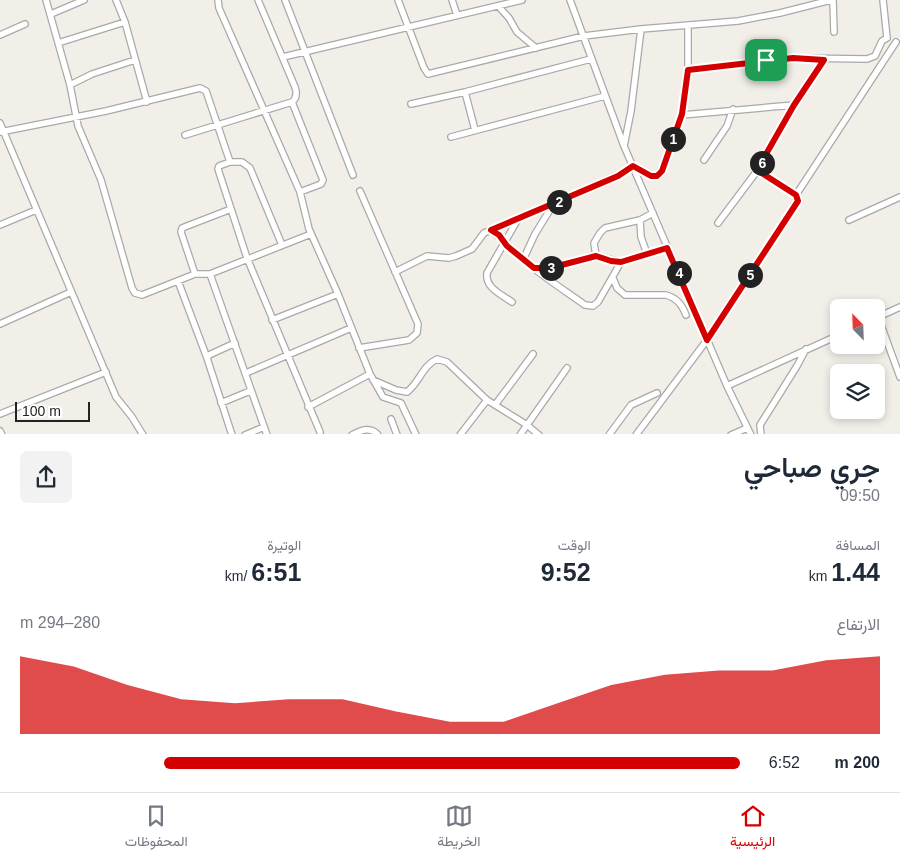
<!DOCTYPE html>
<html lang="ar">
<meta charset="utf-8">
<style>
:root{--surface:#fff;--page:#f2f2f3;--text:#1f2937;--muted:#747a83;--line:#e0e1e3;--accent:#d40000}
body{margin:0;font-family:Helvetica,Vazirmatn,sans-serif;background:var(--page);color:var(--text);direction:rtl;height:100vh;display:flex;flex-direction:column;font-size:19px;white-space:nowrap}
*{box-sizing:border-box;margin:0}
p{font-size:16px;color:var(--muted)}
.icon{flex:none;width:28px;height:28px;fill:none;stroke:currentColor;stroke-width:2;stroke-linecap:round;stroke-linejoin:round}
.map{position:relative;height:434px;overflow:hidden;direction:ltr}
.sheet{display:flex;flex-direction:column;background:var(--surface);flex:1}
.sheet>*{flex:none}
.needle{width:32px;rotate:337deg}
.fabs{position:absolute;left:830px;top:299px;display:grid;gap:10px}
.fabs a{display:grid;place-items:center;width:55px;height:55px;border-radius:8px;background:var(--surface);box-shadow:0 2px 8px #0003;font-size:25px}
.scale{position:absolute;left:15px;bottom:12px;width:75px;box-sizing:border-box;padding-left:5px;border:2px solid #222;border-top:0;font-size:14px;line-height:18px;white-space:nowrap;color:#222;-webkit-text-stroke:4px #fff;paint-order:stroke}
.pin{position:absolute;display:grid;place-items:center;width:42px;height:42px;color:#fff;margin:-21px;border-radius:10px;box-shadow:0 2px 8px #0006}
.km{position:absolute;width:25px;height:25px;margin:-12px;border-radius:50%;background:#222;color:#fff;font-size:14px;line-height:25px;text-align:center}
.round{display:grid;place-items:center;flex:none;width:52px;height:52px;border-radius:8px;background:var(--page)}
.summary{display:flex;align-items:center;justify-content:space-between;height:85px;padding:0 20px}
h1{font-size:28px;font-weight:600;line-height:38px}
.figures{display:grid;grid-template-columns:repeat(3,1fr);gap:8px;height:85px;padding:5px 20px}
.figures div{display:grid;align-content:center}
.figures b{font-size:25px;font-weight:600}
.figures small{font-size:14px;font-weight:400}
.figures p{font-size:14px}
.chart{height:140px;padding:10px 20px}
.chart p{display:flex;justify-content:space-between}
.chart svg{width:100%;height:90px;margin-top:5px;fill:var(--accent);opacity:.7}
ul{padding:0 20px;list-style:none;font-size:16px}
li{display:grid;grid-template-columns:80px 60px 1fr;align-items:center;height:38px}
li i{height:12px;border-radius:6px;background:var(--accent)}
.tab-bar{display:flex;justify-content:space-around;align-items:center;height:70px;border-top:1px solid var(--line);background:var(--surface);font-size:14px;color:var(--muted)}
.tab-bar a{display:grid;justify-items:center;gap:2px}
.tab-bar .selected{color:var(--accent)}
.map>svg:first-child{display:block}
</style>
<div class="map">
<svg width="900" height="435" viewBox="0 0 900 435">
<rect width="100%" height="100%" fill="#f2efe9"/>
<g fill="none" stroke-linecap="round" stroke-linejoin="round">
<defs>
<path id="street" d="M46,0l24,85 8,41 23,54 31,108 3,5 7,2 53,-21h15l101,-40
M116,0l9,22 22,80
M218,0l1,8 81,184 9,37 29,65 32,80 13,23 18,6 15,32
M285,0l68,175
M398,0l26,68 4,6 156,-38 57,-7 97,-8 42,-8 51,-13
M452,0l5,15
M570,0l54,146 103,240 24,49
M833,0l1,32
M883,0l4,38
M499,7l10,11 8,14 19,16
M51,14l33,-14
M0,35l25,-11
M58,43l67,-21
M283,57l239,-57
M688,70l105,-12 74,1 8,-3 7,-15 5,-3
M70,85l22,-11 43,-14
M465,92l10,38
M292,102l31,78 -2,4 -21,8
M411,104l54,-12 126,-33
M682,115l112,-10
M0,123l116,274 16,20 11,18
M0,132l106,-21 94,-23 6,3 24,71 -11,4 -1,3 29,89 73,174
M185,135l107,-33c5,-4 5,-9 3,-15l-37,-87
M451,137l154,-41
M624,146l7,-35 10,-82
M704,160l23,-34 6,-17
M230,162h12l8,6 32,77
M796,195l100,-153
M640,220l1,17 6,17
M849,220l51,-23
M718,223l39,-52 37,-66 30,-45
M0,225l36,-15
M491,231c11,6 20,19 31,28 20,17 42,31 63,46l8,1 5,-4 23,-40
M596,256l-2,-13 6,-10 5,-5 35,-8 13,-7
M523,260l12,-26 18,-29
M534,268h15l47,-12 25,6 46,-14
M395,272l32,-16 22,2 7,-2 16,-7 12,-16 139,-60 10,-7 18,10h6l5,-5 20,-56 6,-45v-45
M195,274l-14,-42 1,-4 49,-19
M210,274l57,161
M613,278l4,10 8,7h41c11,3 16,10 20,20
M178,281l29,77
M512,302c-11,-8 -27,-14 -25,-29l31,-54
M878,317l22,60
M876,318l24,-11
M272,320l66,-26
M0,324l71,-32
M359,348l50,-8 8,-7 1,-9 -58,-133
M246,373l105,-45
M373,380l23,10 11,2c13,-10 15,-26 30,-33l10,3 40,38 40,25 40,-57
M727,386l112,-51
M221,403l29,-12
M495,405l38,-51
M308,407l62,-33
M0,414l106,-42
M391,419l6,16
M0,431l2,4
M232,435l-25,-77 2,-3 26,-12
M245,435l19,-8
M352,435c9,-5 19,-9 26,0
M460,435l27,-35
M520,435l7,-10 12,10
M609,435l22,-30 26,-12
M636,435l71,-95 90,-137 -1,-8 -39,-25
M731,435l16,-7
M761,435l-1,-10 37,-59 9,-17"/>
</defs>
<use href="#street" stroke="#a9a9a9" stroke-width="8"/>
<use href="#street" stroke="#fff" stroke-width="5.5"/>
</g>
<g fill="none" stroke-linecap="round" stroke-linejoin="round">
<defs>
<path id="route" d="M793,58l31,2 -30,45 -37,65 39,25 2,6 -91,139 -40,-92 -46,14 -10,-1 -15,-5 -46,12h-16l-27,-22 -8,-11 -8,-5 127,-54 15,-10 18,10h6l5,-5 20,-57 6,-44z"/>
</defs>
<use href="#route" stroke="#fff" stroke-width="10"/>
<use href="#route" stroke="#d40000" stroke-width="6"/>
</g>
</svg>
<div class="fabs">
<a><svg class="needle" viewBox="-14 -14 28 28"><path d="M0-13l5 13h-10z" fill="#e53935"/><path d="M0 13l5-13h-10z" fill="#747a83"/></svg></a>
<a><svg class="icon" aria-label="layers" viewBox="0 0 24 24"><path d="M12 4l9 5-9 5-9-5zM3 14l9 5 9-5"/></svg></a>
</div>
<div class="scale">100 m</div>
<div class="pin" style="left:766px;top:60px;background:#1e9e55"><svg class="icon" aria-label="arrive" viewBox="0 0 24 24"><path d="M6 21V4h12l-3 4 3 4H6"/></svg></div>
<b class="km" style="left:673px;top:139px">1</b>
<b class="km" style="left:559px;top:202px">2</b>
<b class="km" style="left:551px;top:268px">3</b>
<b class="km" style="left:679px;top:273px">4</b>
<b class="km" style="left:750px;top:275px">5</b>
<b class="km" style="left:762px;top:163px">6</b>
</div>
<section class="sheet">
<div class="summary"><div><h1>جري صباحي</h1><p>09:50</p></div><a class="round"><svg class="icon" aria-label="share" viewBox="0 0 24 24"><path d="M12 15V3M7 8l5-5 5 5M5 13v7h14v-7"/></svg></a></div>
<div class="figures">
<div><p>المسافة</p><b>1.44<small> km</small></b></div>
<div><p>الوقت</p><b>9:52</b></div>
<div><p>الوتيرة</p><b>6:51<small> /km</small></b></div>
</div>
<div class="chart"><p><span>الارتفاع</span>280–294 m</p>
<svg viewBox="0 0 160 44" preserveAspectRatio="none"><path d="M0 44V6L10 11L20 20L30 27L40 29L50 27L60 27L70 33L80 38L90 38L100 29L110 20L120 15L130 13L140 13L150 8L160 6V44z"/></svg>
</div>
<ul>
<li><b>200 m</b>6:52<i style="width:80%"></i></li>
</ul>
</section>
<nav class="tab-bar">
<a class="selected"><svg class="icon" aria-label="home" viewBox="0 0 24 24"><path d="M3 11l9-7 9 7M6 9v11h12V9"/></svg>الرئيسية</a>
<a><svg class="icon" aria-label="map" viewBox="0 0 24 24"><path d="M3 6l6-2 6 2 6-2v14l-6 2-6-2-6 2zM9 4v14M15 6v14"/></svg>الخريطة</a>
<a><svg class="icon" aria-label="saved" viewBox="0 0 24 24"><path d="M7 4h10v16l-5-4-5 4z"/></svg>المحفوظات</a>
</nav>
